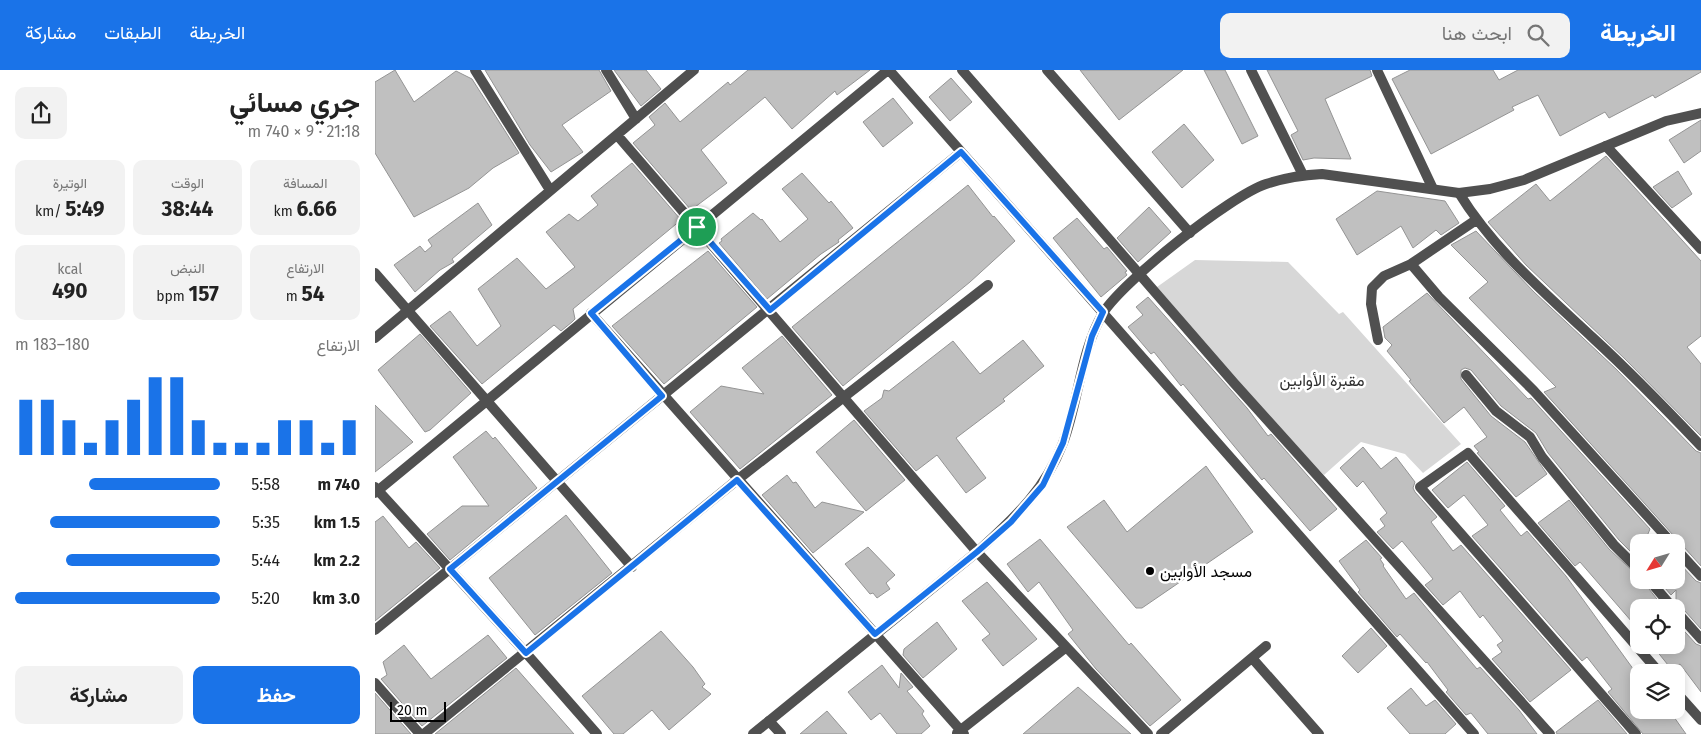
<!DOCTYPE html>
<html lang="ar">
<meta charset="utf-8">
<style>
:root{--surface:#fff;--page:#f2f2f2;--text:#222;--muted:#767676;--accent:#1a73e8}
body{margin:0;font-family:"Fira Sans",Vazirmatn,sans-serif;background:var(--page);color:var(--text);direction:rtl;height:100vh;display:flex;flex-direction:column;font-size:19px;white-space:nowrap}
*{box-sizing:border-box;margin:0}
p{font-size:16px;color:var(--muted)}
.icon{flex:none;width:28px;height:28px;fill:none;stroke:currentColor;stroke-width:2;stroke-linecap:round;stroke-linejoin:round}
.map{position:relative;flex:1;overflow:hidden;direction:ltr}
.drawer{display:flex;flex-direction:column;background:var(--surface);width:375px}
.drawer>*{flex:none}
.needle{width:32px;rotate:233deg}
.tools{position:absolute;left:1255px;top:464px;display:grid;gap:10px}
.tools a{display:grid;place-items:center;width:55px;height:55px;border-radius:10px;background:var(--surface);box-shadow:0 2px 12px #0003;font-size:25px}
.scale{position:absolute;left:15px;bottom:12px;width:56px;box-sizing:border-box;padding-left:5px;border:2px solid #000;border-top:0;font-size:14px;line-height:18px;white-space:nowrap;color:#000;-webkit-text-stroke:4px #fff;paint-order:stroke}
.pin{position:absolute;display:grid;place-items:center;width:42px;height:42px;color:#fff;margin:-21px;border:2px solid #fff;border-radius:50%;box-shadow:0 1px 5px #0007}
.round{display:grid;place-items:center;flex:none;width:52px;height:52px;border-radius:10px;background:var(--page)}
.overview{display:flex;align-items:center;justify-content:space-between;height:85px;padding:0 15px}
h1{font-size:28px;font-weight:700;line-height:38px}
.metrics{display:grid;grid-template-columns:repeat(3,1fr);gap:8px;height:85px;padding:5px 15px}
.metrics div{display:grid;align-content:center;border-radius:10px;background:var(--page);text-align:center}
.metrics b{font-size:21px;font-weight:700}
.metrics small{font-size:14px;font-weight:400}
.metrics p{font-size:14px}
.chart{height:140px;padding:10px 15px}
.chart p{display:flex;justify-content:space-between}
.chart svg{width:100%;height:90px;margin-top:5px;stroke:var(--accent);stroke-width:6}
.cta{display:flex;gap:10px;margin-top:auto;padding:10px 15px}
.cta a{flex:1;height:58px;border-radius:10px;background:var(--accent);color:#fff;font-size:20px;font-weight:700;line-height:58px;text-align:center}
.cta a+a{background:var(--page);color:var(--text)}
ul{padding:0 15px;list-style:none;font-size:16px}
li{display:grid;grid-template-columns:80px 60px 1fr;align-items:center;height:38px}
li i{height:12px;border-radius:6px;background:var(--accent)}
header{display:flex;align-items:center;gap:30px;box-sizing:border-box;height:70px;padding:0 25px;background:var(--accent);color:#fff}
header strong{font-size:24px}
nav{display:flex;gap:28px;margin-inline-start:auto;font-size:18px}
.search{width:350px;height:45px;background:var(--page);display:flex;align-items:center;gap:12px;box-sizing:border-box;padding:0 18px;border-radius:10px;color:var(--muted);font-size:19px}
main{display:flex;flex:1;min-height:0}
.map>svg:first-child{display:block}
</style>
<header>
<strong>الخريطة</strong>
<div class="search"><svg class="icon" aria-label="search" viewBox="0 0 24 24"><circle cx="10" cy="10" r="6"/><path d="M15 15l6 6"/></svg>ابحث هنا</div>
<nav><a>الخريطة</a><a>الطبقات</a><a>مشاركة</a></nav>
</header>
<main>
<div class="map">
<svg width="1326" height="664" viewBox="0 0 1326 664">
<rect width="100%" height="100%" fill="#fff"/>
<path fill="#d7d7d7" d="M820,190l93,2 51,52 4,-2 118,132 -38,29 -18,-19 -44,-12 -37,33 -76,-81 -91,-107z"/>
<path fill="#c0c0c0" stroke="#949494" d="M20,0l19,32 42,-31 16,8 47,74 -26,15 -24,20 -55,29 -39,-64v-71z
M110,0h114l12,21 -49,34 21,27 -32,20 -21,-27z
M239,0h32l15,19 -20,17z
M373,0h122l-33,25 -2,-4 -43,38 -27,-32 -64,53 26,33 -36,27 -58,-67 22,-18 -6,-8 16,-14 15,19 48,-40 2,3z
M705,0h103l-64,50z
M829,0h21l33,66 -16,8z
M892,0h103l2,6 -47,23 26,60 -37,-1 -11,2 -12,-25 7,-4z
M1035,0h83l6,10 19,-10h183v2l-46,26 -2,-3 -44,23 -4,-6 -45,24 -22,-41 -26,12 2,3 -83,44 -39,-75z
M576,8l21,24 -22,19 -21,-24z
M518,28l20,25 -30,24 -20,-25z
M1326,50v31l-17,12 -15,-23z
M809,54l30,36 -32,28 -30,-36z
M1231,86l95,105v75l-14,11 14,17v72l-76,-77 -99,-94 -38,-43 48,-38 14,17z
M257,93l49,57 -108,89 2,10 -3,3 -11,9 -7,-6 -72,59 -52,-58 20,-15 27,35 24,-20 -23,-37 39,-31 29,31 29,-22 -29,-35 23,-18 9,7 20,-16 -7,-9z
M1303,101l14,23 -20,14 -19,-21z
M427,103l27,30 2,-2 22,27 -15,12 1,2 -18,12 -54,45 -48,-56 3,-2 -1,-2 32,-26 8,7 1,-1 18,23 28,-23 -26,-30z
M593,115l25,32 1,-1 21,25 -45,41 -127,104 -51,-59z
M1002,121l68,10 14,22 -18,12 -5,-5 -23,18 -12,-22 -44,29 -21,-36z
M103,133l14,22 -40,34 2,3 -14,8 -25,22 -21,-27 26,-19 5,6 7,-6 -4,-6z
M774,137l22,25 -33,30 -21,-24z
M702,148l27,31 3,-2 20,24 -2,1 2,3 -26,22 -48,-59z
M1101,161l58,61 82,77 80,82 5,2v113l-157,-174 12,-5 -87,-89 19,-16 -37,-37z
M333,181l49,56 -93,77 -52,-58z
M1052,223l101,106 3,-1 119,131 -5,12 -6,1v18l-20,-20 -71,-87 -12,-20 -35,-27 -30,-36 -6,-2 -4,2v9l30,37 34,26 22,32 -31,23 -39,-44 2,-1 -5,-6 13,-9 -23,-30 -20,16 -35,-42 2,-1 -24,-29 5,-6 -7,-7 -2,-11z
M773,227l99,111 21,28 3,-2 66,75 -27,22 -46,-53 -2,2 -79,-96 -2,2 -27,-34 -3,2 -23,-27 15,-12 -7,-8z
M45,264l51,59 -41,37 -5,2 -47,-62z
M407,266l50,59 -92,74 -50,-57 31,-26 43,8 -22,-26z
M648,270l21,26 -41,33 2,2 -49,37 30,40 -20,15 -29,-38 -21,16 -52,-60 18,-13 2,-8 5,1 64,-50 27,33z
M0,335l38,37 -38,30z
M479,350l51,60 -39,31 -50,-59z
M111,361l7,8 2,-2 42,51 -87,72 -23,-26 35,-28h27l-36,-49z
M988,377l18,22 15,-12 19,25 -2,6 2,4 22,25 -6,5 22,29 8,-6 110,125 -41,32 -38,-43 10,-7 -5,-7 6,-4 -20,-26 -3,3 -20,-27 -17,14 -18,-20 8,-6 -31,-38 -9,8 -16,-17 8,-6 -5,-7 7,-6 -24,-32 -6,6 -17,-19z
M1092,392l38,44 -5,4 21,26 6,-5 39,45 73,101v33h30l17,24h-43l-35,-42 4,-3 -25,-32 -5,4 -110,-125 16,-11 -24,-30 -16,13 -16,-18z
M831,396l47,66 -111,76h-6l-69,-81 37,-27 23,32z
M412,405l6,8 3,-1 19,26 7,-6 42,10 -51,41 -51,-58z
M1194,430l40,49 30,28v3h3l18,23 -6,5h-15v22l-59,-68 -5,4 -37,-43z
M191,445l46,58 -77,62 -46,-57z
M8,446l26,32 7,-6 24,26 -65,53v-99z
M665,469l89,106 2,-2 50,57 -31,26 -54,-57 -28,-35 5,-4 -34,-48 -11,10 -21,-28z
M991,470l16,18 -2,1 4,6 -1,1 23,33 8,-6 63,76 3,-2 39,43 18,24h-49l-17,-21 -5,2 -20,-23 2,-2 -21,-28 -1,1 -26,-29 -3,3 -39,-45 2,-2 -21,-29z
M493,477l27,28 -9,8 4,6 -13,9 -4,-5 -3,1 -25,-30z
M1303,492l18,19 5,2v46l-25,-28v-11l-5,5 -13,-15h18v-17z
M612,512l50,57 -34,27 -21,-26 8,-6 -28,-33z
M562,552l20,27 -34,29 -20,-23 1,-6z
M1301,552l20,22 5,2v46l-21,-28 -8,6 -20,-25h24z
M996,558l16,18 -29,27 -16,-17z
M286,561l32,36 12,17 -3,3 9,7 -42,36 -17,-20 -29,24h-9l-32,-38z
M113,565l19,23 -85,68 -41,-47 6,-4 -4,-13 21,-17 27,34z
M507,595l17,23 2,-15 12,14 -6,4 17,20 -2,3 8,12 -9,8h-24l-17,-21 -9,7 -23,-28z
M141,598l58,66h-139z
M703,617l53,47h-108z
M1036,618l15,18 9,-6 21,24 -11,10h-35l-23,-26z
M0,623l36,41h-36z
M1223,630l29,34h-70l-1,-2z
M452,641l20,23h-47z"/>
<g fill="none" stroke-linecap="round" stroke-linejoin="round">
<path stroke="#505050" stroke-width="10" d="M100,0l75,120
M231,0l30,49
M514,0l585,664
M587,0l272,313 316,351
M672,0l143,163
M876,0l52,105
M1002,0l56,119
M242,65l360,417 171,182
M1231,76l95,103
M1084,123c35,57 86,100 134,145 37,34 73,71 108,108
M1036,194l28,33 95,94 137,151
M0,203l257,294
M216,243l373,421
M0,268l319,-268
M1003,270l-7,-36 1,-16 12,-12 27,-12 65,-44
M1091,305l30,36 34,26 12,20 72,88 25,25
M0,417l151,166 71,81
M0,423l513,-423
M1301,479l25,27
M1274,510l24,28
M1301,541l25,28
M0,560l586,-478
M877,588l67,76
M0,613l45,51
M1301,622l25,28
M394,651l12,13
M582,663l108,-85
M49,664l313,-254 251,-195
M786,664l105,-88
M1261,664l-216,-247 48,-34 191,219"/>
<path stroke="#505050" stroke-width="10" d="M378,664l224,-182c37,-34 67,-60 86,-109 16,-42 17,-91 40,-130 20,-32 127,-117 163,-129 18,-6 37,-9 56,-10l137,19 31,-4 34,-9 142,-59 35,-8"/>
</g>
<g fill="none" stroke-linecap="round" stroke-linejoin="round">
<defs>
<path id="route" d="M586,82l142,160 -11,24 -29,107 -20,42 -32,37 -34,30 -102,82 -138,-154 -211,173 -76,-84 212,-173 -71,-83 106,-86 73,83z"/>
</defs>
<use href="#route" stroke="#fff" stroke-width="10"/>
<use href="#route" stroke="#1a73e8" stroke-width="6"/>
</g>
<circle fill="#000" stroke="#fff" stroke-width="2" cx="775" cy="501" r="5"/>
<g text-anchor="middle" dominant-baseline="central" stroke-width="5" stroke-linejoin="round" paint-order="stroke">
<g font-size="16" fill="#2e2e2e" stroke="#fff">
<text x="947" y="310">مقبرة الأوابين</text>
</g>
<g font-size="16" fill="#000" stroke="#fff" text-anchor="start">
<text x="785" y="501">مسجد الأوابين</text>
</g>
</g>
</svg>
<div class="tools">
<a><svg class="needle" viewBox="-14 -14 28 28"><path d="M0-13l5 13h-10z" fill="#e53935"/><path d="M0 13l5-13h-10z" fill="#767676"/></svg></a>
<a><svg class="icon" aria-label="locate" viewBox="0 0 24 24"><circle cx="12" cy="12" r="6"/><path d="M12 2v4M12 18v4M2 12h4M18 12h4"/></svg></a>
<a><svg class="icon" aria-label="layers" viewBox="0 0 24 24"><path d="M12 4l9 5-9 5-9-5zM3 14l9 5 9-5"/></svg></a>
</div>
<div class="scale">20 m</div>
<div class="pin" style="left:322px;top:157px;background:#1e9e55"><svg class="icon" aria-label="arrive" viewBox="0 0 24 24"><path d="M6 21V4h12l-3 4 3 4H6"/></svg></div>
</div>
<section class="drawer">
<div class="overview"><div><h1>جري مسائي</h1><p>21:18 · 9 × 740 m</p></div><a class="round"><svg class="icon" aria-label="share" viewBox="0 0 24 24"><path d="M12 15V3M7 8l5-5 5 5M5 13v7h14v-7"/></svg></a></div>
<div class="metrics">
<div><p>المسافة</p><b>6.66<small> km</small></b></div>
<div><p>الوقت</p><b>38:44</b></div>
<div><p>الوتيرة</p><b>5:49<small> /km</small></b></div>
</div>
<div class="metrics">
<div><p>الارتفاع</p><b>54<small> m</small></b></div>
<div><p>النبض</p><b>157<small> bpm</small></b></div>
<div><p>kcal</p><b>490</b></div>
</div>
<div class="chart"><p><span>الارتفاع</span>180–183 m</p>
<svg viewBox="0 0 160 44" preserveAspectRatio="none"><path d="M5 44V17M15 44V17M25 44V27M35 44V38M45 44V27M55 44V17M65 44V6M75 44V6M85 44V27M95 44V38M105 44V38M115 44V38M125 44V27M135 44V27M145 44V38M155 44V27"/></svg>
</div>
<ul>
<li><b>740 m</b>5:58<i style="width:64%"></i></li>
<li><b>1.5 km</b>5:35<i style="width:83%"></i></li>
<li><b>2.2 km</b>5:44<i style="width:75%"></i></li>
<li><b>3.0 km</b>5:20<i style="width:100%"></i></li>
</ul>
<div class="cta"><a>حفظ</a><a>مشاركة</a></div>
</section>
</main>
